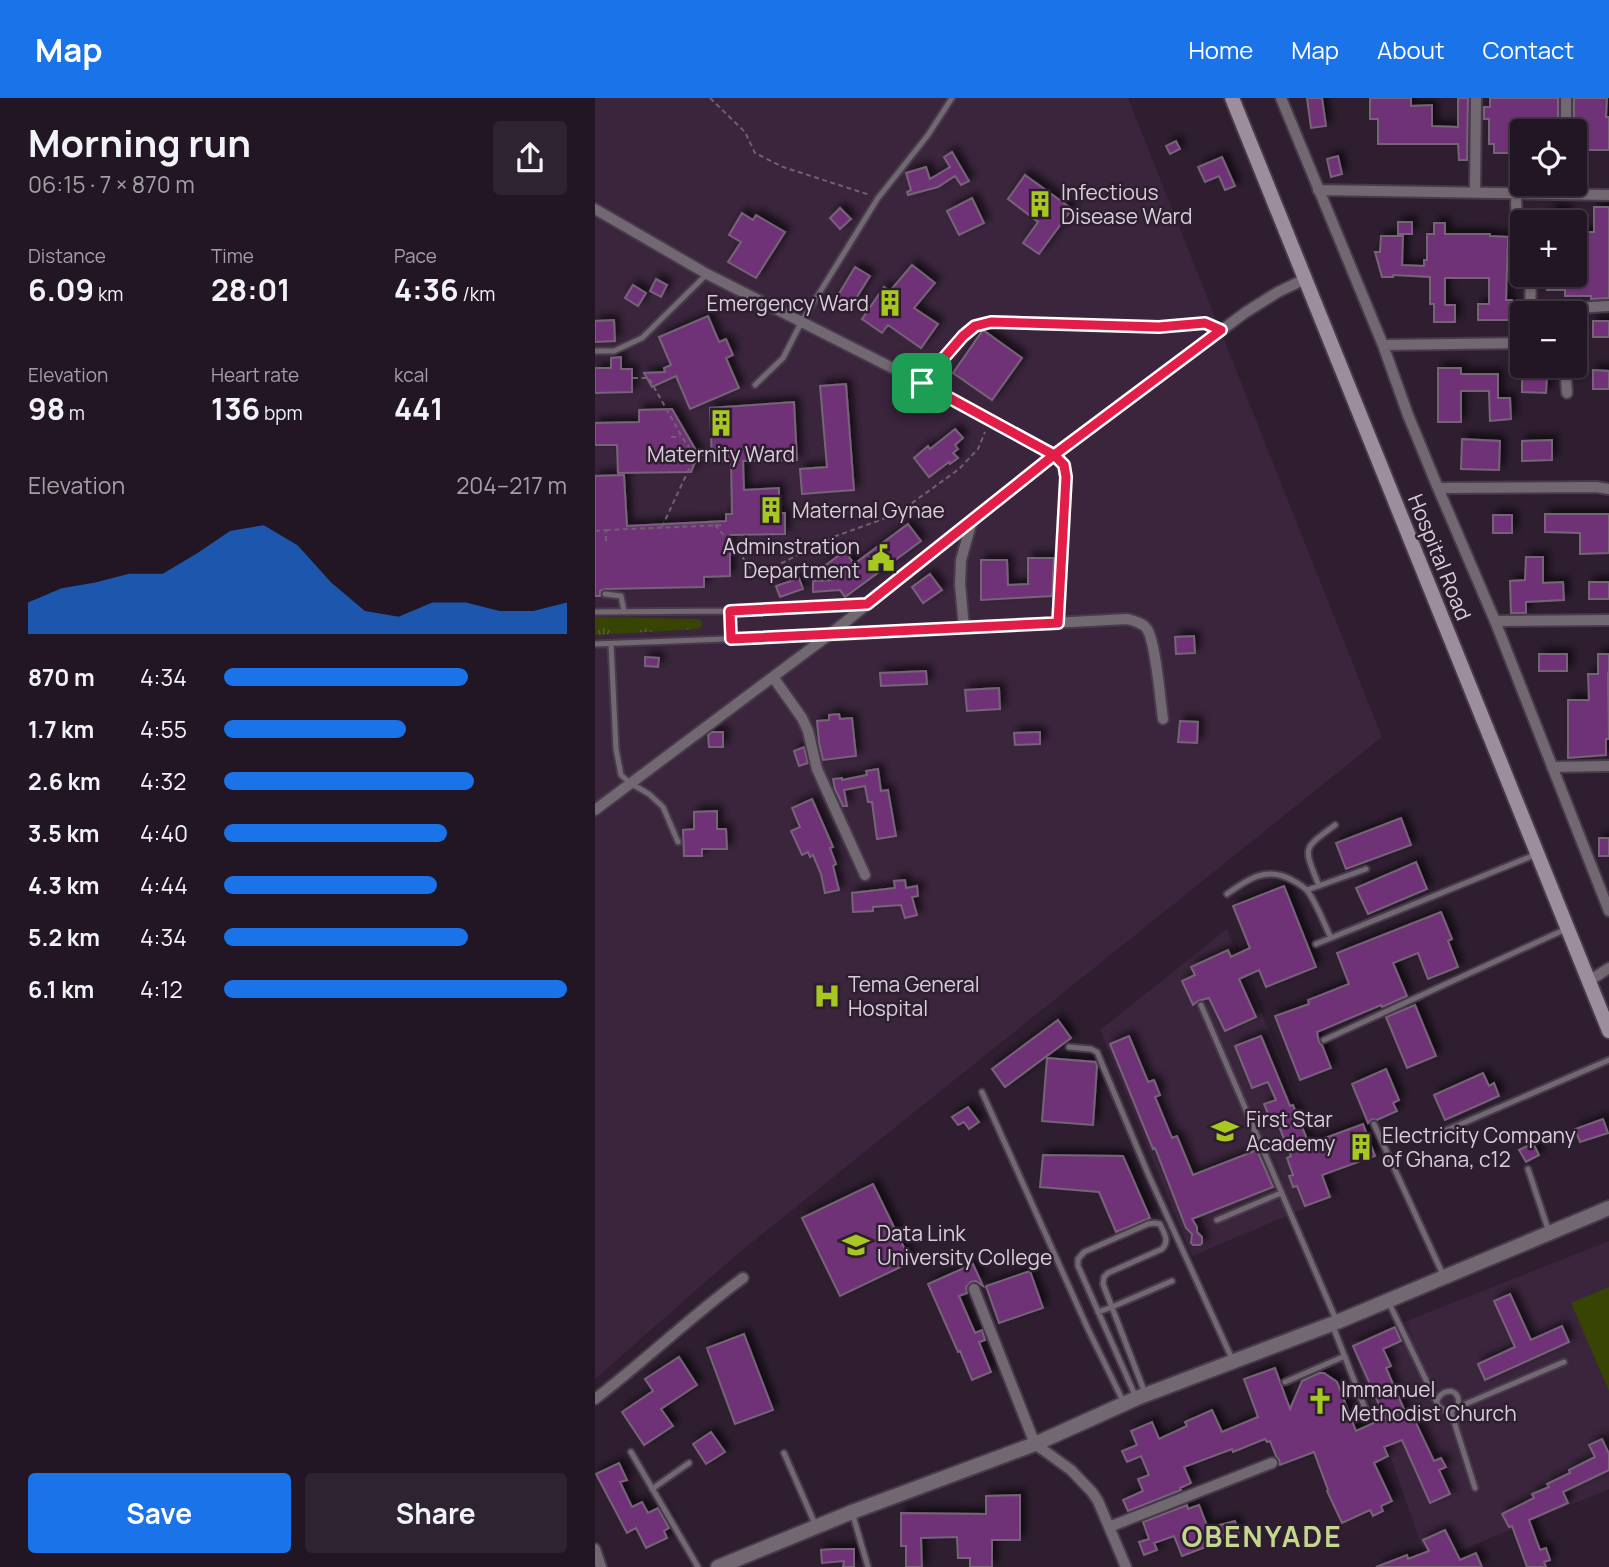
<!DOCTYPE html>
<meta charset="utf-8">
<style>
:root{--surface:#221624;--page:#2e2331;--text:#f1f3f6;--muted:#a29fa6;--line:#3f3541;--accent:#1a73e8}
body{margin:0;font-family:Manrope,sans-serif;background:var(--page);color:var(--text);height:100vh;display:flex;flex-direction:column;font-size:26px;white-space:nowrap}
*{box-sizing:border-box;margin:0}
p{font-size:23px;color:var(--muted)}
.icon{flex:none;width:38px;height:38px;fill:none;stroke:currentColor;stroke-width:2;stroke-linecap:round;stroke-linejoin:round}
.map{position:relative;flex:1;overflow:hidden}
.drawer{display:flex;flex-direction:column;background:var(--surface);width:595px}
.drawer>*{flex:none}
.tools{position:absolute;left:915px;top:21px;display:grid;gap:14px}
.tools a{display:grid;place-items:center;width:77px;height:77px;border-radius:7px;background:var(--surface);box-shadow:0 2px 5px #0004,0 0 0 2px var(--line);font-size:35px}
.pin{position:absolute;display:grid;place-items:center;width:60px;height:60px;color:#fff;margin:-30px;border-radius:14px;box-shadow:0 4px 10px #0006}
.round{display:grid;place-items:center;flex:none;width:74px;height:74px;border-radius:7px;background:var(--page)}
.overview{display:flex;align-items:center;justify-content:space-between;height:119px;padding:0 28px}
h1{font-size:38px;font-weight:700;line-height:52px}
.figures{display:grid;grid-template-columns:repeat(3,1fr);gap:10px;height:119px;padding:7px 28px}
.figures div{display:grid;align-content:center}
.figures b{font-size:30px;font-weight:700}
.figures small{font-size:19px;font-weight:400}
.figures p{font-size:19px}
.chart{height:196px;padding:14px 28px}
.chart p{display:flex;justify-content:space-between}
.chart svg{width:100%;height:126px;margin-top:7px;fill:var(--accent);opacity:.7}
.primary-button{display:flex;gap:14px;margin-top:auto;padding:14px 28px}
.primary-button a{flex:1;height:80px;border-radius:7px;background:var(--accent);color:#fff;font-size:28px;font-weight:700;line-height:80px;text-align:center}
.primary-button a+a{background:var(--page);color:var(--text)}
ul{padding:0 28px;list-style:none;font-size:23px}
li{display:grid;grid-template-columns:112px 84px 1fr;align-items:center;height:52px}
li i{height:18px;border-radius:9px;background:var(--accent)}
header{display:flex;align-items:center;gap:42px;box-sizing:border-box;height:98px;padding:0 35px;background:var(--accent);color:#fff}
header strong{font-size:33px}
nav{display:flex;gap:38px;margin-inline-start:auto;font-size:24px}
main{display:flex;flex:1;min-height:0}
.map>svg:first-child{display:block}
</style>
<header>
<strong>Map</strong>
<nav><a>Home</a><a>Map</a><a>About</a><a>Contact</a></nav>
</header>
<main>
<section class="drawer">
<div class="overview"><div><h1>Morning run</h1><p>06:15 · 7 × 870 m</p></div><a class="round"><svg class="icon" aria-label="share" viewBox="0 0 24 24"><path d="M12 15V3M7 8l5-5 5 5M5 13v7h14v-7"/></svg></a></div>
<div class="figures">
<div><p>Distance</p><b>6.09<small> km</small></b></div>
<div><p>Time</p><b>28:01</b></div>
<div><p>Pace</p><b>4:36<small> /km</small></b></div>
</div>
<div class="figures">
<div><p>Elevation</p><b>98<small> m</small></b></div>
<div><p>Heart rate</p><b>136<small> bpm</small></b></div>
<div><p>kcal</p><b>441</b></div>
</div>
<div class="chart"><p><span>Elevation</span>204–217 m</p>
<svg viewBox="0 0 160 44" preserveAspectRatio="none"><path d="M0 44V33L10 28L20 26L30 23L40 23L50 16L60 8L70 6L80 13L90 26L100 36L110 38L120 33L130 33L140 36L150 36L160 33V44z"/></svg>
</div>
<ul>
<li><b>870 m</b>4:34<i style="width:71%"></i></li>
<li><b>1.7 km</b>4:55<i style="width:53%"></i></li>
<li><b>2.6 km</b>4:32<i style="width:73%"></i></li>
<li><b>3.5 km</b>4:40<i style="width:65%"></i></li>
<li><b>4.3 km</b>4:44<i style="width:62%"></i></li>
<li><b>5.2 km</b>4:34<i style="width:71%"></i></li>
<li><b>6.1 km</b>4:12<i style="width:100%"></i></li>
</ul>
<div class="primary-button"><a>Save</a><a>Share</a></div>
</section>
<div class="map">
<svg width="1014" height="1469" viewBox="0 0 1014 1469">
<defs>
<pattern id="grass-tufts" width="24" height="20" patternUnits="userSpaceOnUse" patternTransform="scale(1.75)"><rect width="24" height="20" fill="#374404"/><path d="M3 7l-1-3M5 7V3M7 7l1-3M15 17l-1-3M17 17v-4M19 17l1-3" fill="none" stroke="#535e28"/></pattern>
<filter id="shadow"><feDropShadow dx="5" dy="-5" stdDeviation="3.5" flood-color="#0009"/></filter>
</defs>
<rect width="100%" height="100%" fill="#2e1e30"/>
<path fill="#3a253c" d="M0,0h533l254,639 -647,519 -140,123z
M632,831l57,137 50,130 -142,60 -92,-226z
M1014,1143v248l-181,75 -77,-221z"/>
<path fill="url(#grass-tufts)" d="M0,519l103,2 4,2v5l-4,3 -103,6z"/>
<path fill="#374404" d="M1014,1189v104l-38,-88z"/>
<path fill="#6f3377" stroke="#766378" stroke-width="2" filter="url(#shadow)" d="M712,0h15l4,28 -15,2z
M775,0h41v8l21,-1v21l26,1v-29h10l-1,62h-8l-1,-16h-80v-25h-8z
M895,0h68v33h-35v14h-11v8h-18v-9h-5v-25h-5v-12h6z
M979,0h33l-1,19h3v33h-32v-19h-3z
M581,43l4,8 -10,5 -4,-8z
M357,54l17,29 -8,4 -6,-9 -17,11 -30,8 -1,-3 4,-2 -5,-17 20,-6 4,12 20,-12 -6,-10z
M743,58l4,18 -11,3 -4,-18z
M627,59l13,29 -10,4 -6,-14 -14,6 -7,-15z
M430,77l47,34 -33,45 -16,-11 15,-21 -30,-23z
M377,100l12,25 -25,12 -12,-24z
M999,109h15v91l-18,1v-3h-26v-6h-18v-15h28v-43h19z
M245,110l11,11 -11,10 -10,-11z
M955,111h16v13h-16z
M147,115l11,7 3,-5 29,17 -29,46 -28,-16 13,-20 -12,-7z
M803,124h14v12h-14z
M839,125h11v11h45v2l18,1 -2,63h6v20h-34v-16h11v-26h-44v27h10v17h-21v-18h-4v-27l-37,-2v2h-11l-7,-25h5l1,-16h22l-1,29 22,1v-6h3v-26h7z
M317,167l23,18 -21,25 24,16 -17,24 -33,-23 -6,8 -20,-14 22,-32 6,4z
M260,169l15,9 -22,35 -14,-9z
M61,181l11,6 -6,12 -11,-6z
M38,187l13,8 -8,13 -13,-8z
M113,218l11,26 7,-3 7,16 -7,3 13,30 -49,21 -14,-33 -24,11 -8,-14 21,-1 -1,-4 7,-3 -12,-28z
M19,222l1,21 -20,1v-21z
M998,223h16v16h-16z
M388,232l39,28 -30,42 -39,-27z
M26,259v12h11v23l-37,1v-25h16v-10z
M843,270h23v6h37v24h12l1,21 -21,2 -1,-30h-28v31h-23z
M998,272l16,1v18h-16z
M927,275l25,1 -1,19 -24,-1z
M251,286l8,106 -52,4 -2,-25 27,-2 -7,-81z
M199,304l3,58 -54,1 1,29 35,-2v25h6v21l-55,1v41l-26,1v10l-99,2 -5,2v5h-5v-120l29,-1 3,51 99,-5v-7h6l-1,-53 -19,1 -2,-54z
M77,311l29,50 -5,1 -5,12 -73,1 -1,-28h-22v-22l44,-1v-12z
M360,331l8,9 -8,7 3,4 -5,4 5,5 -8,6 -1,-2 -20,15 -15,-19 14,-12 2,3z
M867,341l38,2 -1,29 -38,-1z
M957,342v20l-30,1v-20z
M950,416h64v39l-29,1v-21l-35,-1z
M898,417h19v18h-19z
M313,426l13,17 -76,56 -5,-7 -27,2v-11l20,-1 -10,-13 22,-16 9,13z
M931,459h17v26l20,-1 1,18 -38,2v11h-15l-1,-32 15,-1z
M433,460h26l-2,38 -71,4v-40h26l1,25 20,-1z
M335,476l12,16 -19,13 -11,-16z
M204,480l4,11 -23,8 -4,-11z
M994,484h20v17h-20z
M599,538l1,17 -19,1 -1,-17z
M944,556h28v17h-28z
M1003,556h11v19h-1l1,66h-3v16l-38,3v-58h21l-1,-26h10z
M50,559l14,1 -1,9 -13,-1z
M331,573l1,13 -46,2 -1,-13z
M404,590l1,21 -33,2 -2,-21z
M244,616l1,5 12,-1 4,38 -33,4 -4,-18 -2,-21 12,-1v-5z
M585,623l18,1 -1,21 -19,-1z
M117,634h11v15h-14l-1,-12z
M445,634v12l-25,1 -1,-12z
M209,649l4,16 -9,3 -5,-15z
M283,671l3,22 7,-1 8,46 -19,3 -5,-37h-4l-3,-16 -21,4 3,16h-4l-8,-17 -2,-10 9,-1v2l25,-5 -1,-4z
M217,701l21,48 -3,1 6,16 -3,2 6,24 -14,3 -4,-19 -8,-19 -3,2 -2,-5 -6,3 -11,-24 9,-4 -8,-19z
M122,713v18h9l1,20h-25v7h-18l-1,-26 11,-1v-17z
M806,720l10,27 -65,24 -10,-26z
M1004,740h10v18h-10z
M821,764l11,27 -59,25 -12,-26z
M310,782l1,8 11,-2 1,10 -6,1 5,18 -12,3 -4,-13 -28,2v4l-20,1 -1,-19 43,-5 -1,-7z
M689,788l32,81 -50,20 -7,-17 -20,9 17,38 -31,14 -16,-33 -11,3 -5,4 -11,-24 13,-6 -4,-8 37,-17 3,7 19,-9 -17,-42z
M846,814l11,27 -4,2 10,26 -30,12 -10,-26 -25,10 14,33 -25,11 -1,-2 -64,27 2,10 3,3 9,23 -31,12 -25,-64 34,-12 -1,-4 41,-16 -12,-31z
M820,907l21,51 -29,12 -21,-51z
M463,922l13,18 -66,49 -13,-18z
M534,938l19,46 6,-2 6,15 -5,2 17,41 5,-2 16,39 64,-25 16,37 -81,32 5,8v5l5,5v6l-2,2h-7l-2,-2 1,-9 -6,-6 -31,-80 -2,1 -43,-105z
M666,938l29,70 3,-1 16,39 54,-20 12,32 -53,19 8,22 -25,9 -8,-20 -4,1 -4,-11 4,-1 -6,-17 4,-2 -17,-42 -5,2 -5,-12 12,-4 -8,-18 -16,6 -17,-42z
M452,960l49,4 1,4 -4,59 -51,-4z
M791,971l13,31 -6,3 4,8 -20,9 -5,-1 -4,4 -16,-39z
M888,975l6,13 5,-3 5,13 -54,24 -11,-25z
M373,1009l11,15 -10,7 -5,-7 -6,3 -6,-8z
M1008,1021l5,14 -28,9 -5,-13z
M938,1045l6,12 -13,7 -7,-12z
M448,1057l80,1 27,62 -34,14 -17,-40 -59,-5z
M278,1086l38,78 -71,34 -38,-78z
M378,1166l10,22 -7,-5 -5,1 -5,5 1,6 -8,3 16,37 7,-3 3,10 -6,2 12,30 -19,8 -12,-29 -2,1 -30,-68z
M435,1173l13,37 -44,15 -13,-37z
M915,1196l21,46 31,-14 7,16 -84,38 -7,-16 37,-17 -21,-46z
M800,1229l6,14 -18,8 8,17 -5,2 24,55 5,-2 19,40 7,-3 5,9 -7,3 11,24 -20,9 -28,-63 -18,7 4,9 -14,7 18,38 -11,5 2,5 -10,5 -3,-6 -28,13 -15,-32 1,-1 -14,-38 -34,13 -1,-5 -3,-4 -6,-15 -3,1 -2,-3 -32,13 -1,-3 -48,18 7,16 -11,5 1,2 -53,21 -5,-11 20,-9 -5,-12 11,-4 -8,-19 -14,6 -5,-11 15,-6 -6,-14 21,-9 7,17 28,-13 -2,-4 27,-12 10,22 36,-15 -14,-38 31,-11 15,41 12,-28 17,-8h5l13,9 19,49 29,-13 -32,-72z
M149,1236l29,76 -38,14 -28,-76z
M84,1259l18,28 -36,24 12,17 -29,19 -22,-33 31,-21 -8,-12z
M116,1334l14,20 -19,12 -13,-20z
M1007,1341l7,15v16l-46,22 5,11 -39,17 11,30 6,-2 4,12 -6,2 2,5h-19l-15,-41 -3,1 -7,-13 32,-16 -2,-4 17,-7 -2,-3 23,-11 -1,-3 26,-13 -6,-12z
M24,1365l8,17 -7,2 12,25 10,-5 6,11 10,-5 11,20 -5,3 3,7 -21,10 -10,-20 -9,5 -31,-59z
M425,1397v45h-28v27h-22v-9h-12l-1,-21 -36,1 1,29h-16v-21h-5v-33l85,1v-18z
M592,1407l1,4 11,-4 9,23 27,-7 4,13 -26,7 1,3 -32,12 -8,-20 -20,7 3,7 -13,5 -5,-13 10,-3 -6,-17z
M850,1432l15,30 16,-7 6,14h-106l31,-12 1,4 21,-8 -6,-11z
M238,1451h21v18h-11l1,-6 -22,2 -1,-13z"/>
<g fill="none" stroke-linecap="round" stroke-linejoin="round">
<defs>
<path id="service" d="M0,253h19l28,-13 64,-63
M327,285l41,-47 12,-11 15,-3 169,5 46,-4 16,7
M160,287l28,-27 19,-37 76,-123 50,-63 24,-37
M10,496l16,2 3,15
M135,513l1,28
M0,514l135,-1 134,-7
M0,546l231,-9
M16,546l5,105 5,26 9,8 19,11 14,13 15,35
M724,788c-15,-39 -18,-36 16,-61
M712,792l59,-21
M632,796c21,-15 39,-28 65,-14 6,3 13,7 17,13 9,14 15,30 22,45
M721,846l221,-90
M606,907l136,317
M729,942l242,-111
M474,949l22,2 6,3 52,124 84,185
M387,994l106,237 35,72
M779,1026l70,153
M852,1032l162,-70
M933,1071l21,63
M622,1122l64,-27
M794,1205l50,104c8,7 22,4 19,-9 -4,-12 -18,-6 -21,3
M503,1214l14,-5 60,-26
M737,1226l36,92
M690,1284l60,-26
M540,1297l-57,-129v-7l6,-7 64,-28 6,-1 6,1c4,9 10,17 2,25l-54,24 -4,4 -1,7 42,109
M861,1310l108,-46
M856,1314l24,76
M36,1354l67,115
M189,1355l31,71
M57,1391l37,-26
M257,1414l16,55"/>
<path id="minor" d="M686,0l102,247 25,70 30,73 57,133 114,290
M971,0v33
M723,92l291,5
M880,94l1,-94
M921,95l1,65 6,4
M0,111l112,65 215,109 132,72 10,10 2,12 -8,146
M935,215l1,-38
M970,215l11,-5 33,-2
M788,247l140,-2
M970,268l2,27
M843,390l158,-1 13,2
M900,523l114,-1
M369,530l-4,-44 1,-24 11,-39
M234,537l298,-16c8,2 16,4 20,10 9,14 13,71 16,90
M178,579l29,41 6,13 9,38 48,106
M957,669l57,-1
M0,712l234,-175 225,-180 192,-143 32,-20 27,-13
M994,883l20,-13
M379,1191l61,155 36,26 21,22 6,9 28,66
M0,1301c51,-39 96,-83 148,-121
M514,1429l163,-64
M0,1451l6,18"/>
<path id="tertiary" d="M123,1469l134,-55 183,-68 102,-46 200,-76 272,-114"/>
<path id="secondary" d="M637,0l377,933"/>
</defs>
<use href="#service" stroke="#493a4b" stroke-width="9"/>
<use href="#minor" stroke="#493a4b" stroke-width="14"/>
<use href="#tertiary" stroke="#493a4b" stroke-width="18"/>
<use href="#secondary" stroke="#493a4b" stroke-width="18"/>
<path stroke="#6e6170" stroke-width="2" stroke-dasharray="5 3.5" stroke-linecap="butt" d="M115,0l35,34 10,21 28,14 87,28
M38,280h16l33,59 13,19h-22
M76,339h9
M120,427l22,25 19,26 80,-40 61,-22 62,-45 19,-20 7,-17
M67,429l33,-71 16,-1
M11,432l119,-5
M0,433l11,-1v14"/>
<use href="#service" stroke="#716872" stroke-width="5"/>
<use href="#minor" stroke="#716872" stroke-width="10"/>
<use href="#tertiary" stroke="#716872" stroke-width="14"/>
<use href="#secondary" stroke="#9c8e9d" stroke-width="14"/>
</g>
<g fill="none" stroke-linecap="round" stroke-linejoin="round">
<defs>
<path id="route" d="M327,285l132,72 -187,149 -137,7 1,28 327,-16 8,-146 -2,-12 -10,-10 167,-125 -16,-7 -46,4 -168,-5 -16,4 -12,10 -41,47"/>
</defs>
<use href="#route" stroke="#fff" stroke-width="14"/>
<use href="#route" stroke="#e11d48" stroke-width="9"/>
</g>
<defs>
<symbol id="building-bare" viewBox="-9 -9 18 18"><path d="M-4-6H4V6H1V3H-1V6H-4ZM-2.5-4.3h1.7v1.8h-1.7ZM.8-4.3h1.7v1.8H.8ZM-2.5-1h1.7V.8h-1.7ZM.8-1h1.7V.8H.8Z" fill="#a6c820" stroke="#2e1e30" stroke-width="2.5" paint-order="stroke"/></symbol>
<symbol id="civic-bare" viewBox="-9 -9 18 18"><path d="M-.6-6.5H3V-4.5H.6V-3L4-1V1h2V6H-6V1h2V-1L-.6-3ZM-1.2 2.5V6h2.4V2.5Z" fill="#a6c820" stroke="#2e1e30" stroke-width="2.5" paint-order="stroke"/></symbol>
<symbol id="hospital-bare" viewBox="-9 -9 18 18"><path d="M-5-5h3v3.5h4V-5h3V5h-3V1.5h-4V5h-3Z" fill="#a6c820" stroke="#2e1e30" stroke-width="2.5" paint-order="stroke"/></symbol>
<symbol id="school-bare" viewBox="-9 -9 18 18"><path d="M0-5L7-2L0 1L-7-2ZM-4 1L0 2.5L4 1V4Q0 6-4 4Z" fill="#a6c820" stroke="#2e1e30" stroke-width="2.5" paint-order="stroke"/></symbol>
<symbol id="church-bare" viewBox="-9 -9 18 18"><path d="M-1.2-6h2.4v3.5h3.3v2.4h-3.3V6h-2.4V-.1h-3.3v-2.4h3.3Z" fill="#a6c820" stroke="#2e1e30" stroke-width="2.5" paint-order="stroke"/></symbol>
</defs>
<g fill-rule="evenodd">
<use href="#building-bare" x="426" y="87" width="38" height="38"/>
<use href="#building-bare" x="276" y="186" width="38" height="38"/>
<use href="#building-bare" x="107" y="306" width="38" height="38"/>
<use href="#building-bare" x="157" y="393" width="38" height="38"/>
<use href="#civic-bare" x="267" y="441" width="38" height="38"/>
<use href="#hospital-bare" x="213" y="879" width="38" height="38"/>
<use href="#school-bare" x="611" y="1014" width="38" height="38"/>
<use href="#building-bare" x="747" y="1030" width="38" height="38"/>
<use href="#school-bare" x="242" y="1128" width="38" height="38"/>
<use href="#church-bare" x="706" y="1284" width="38" height="38"/>
</g>
<g text-anchor="middle" dominant-baseline="central" stroke-width="5" stroke-linejoin="round" paint-order="stroke">
<g font-size="21" fill="#d8ceda" stroke="#2e1e30" text-anchor="start">
<text x="466" y="94">Infectious<tspan x="466" dy="24">Disease Ward</tspan></text>
<text x="274" y="205" text-anchor="end">Emergency Ward</text>
<text x="126" y="356" text-anchor="middle">Maternity Ward</text>
<text x="197" y="412">Maternal Gynae</text>
<text x="265" y="448" text-anchor="end">Adminstration<tspan x="265" dy="24">Department</tspan></text>
<text x="253" y="886">Tema General<tspan x="253" dy="24">Hospital</tspan></text>
<text x="651" y="1021">First Star<tspan x="651" dy="24">Academy</tspan></text>
<text x="787" y="1037">Electricity Company<tspan x="787" dy="24">of Ghana, c12</tspan></text>
<text x="282" y="1135">Data Link<tspan x="282" dy="24">University College</tspan></text>
<text x="746" y="1291">Immanuel<tspan x="746" dy="24">Methodist Church</tspan></text>
</g>
<g font-size="21" fill="#d8ceda" stroke="#2e1e30">
<text transform="translate(845 459) rotate(68)">Hospital Road</text>
</g>
<g font-size="28" font-weight="bold" letter-spacing="2" fill="#c3d78d" stroke="#2e1e30">
<text x="667" y="1438">OBENYADE</text>
</g>
</g>
</svg>
<div class="tools">
<a><svg class="icon" aria-label="locate" viewBox="0 0 24 24"><circle cx="12" cy="12" r="6"/><path d="M12 2v4M12 18v4M2 12h4M18 12h4"/></svg></a>
<a>+</a>
<a>−</a>
</div>
<div class="pin" style="left:327px;top:285px;background:#1e9e55"><svg class="icon" aria-label="arrive" viewBox="0 0 24 24"><path d="M6 21V4h12l-3 4 3 4H6"/></svg></div>
</div>
</main>
